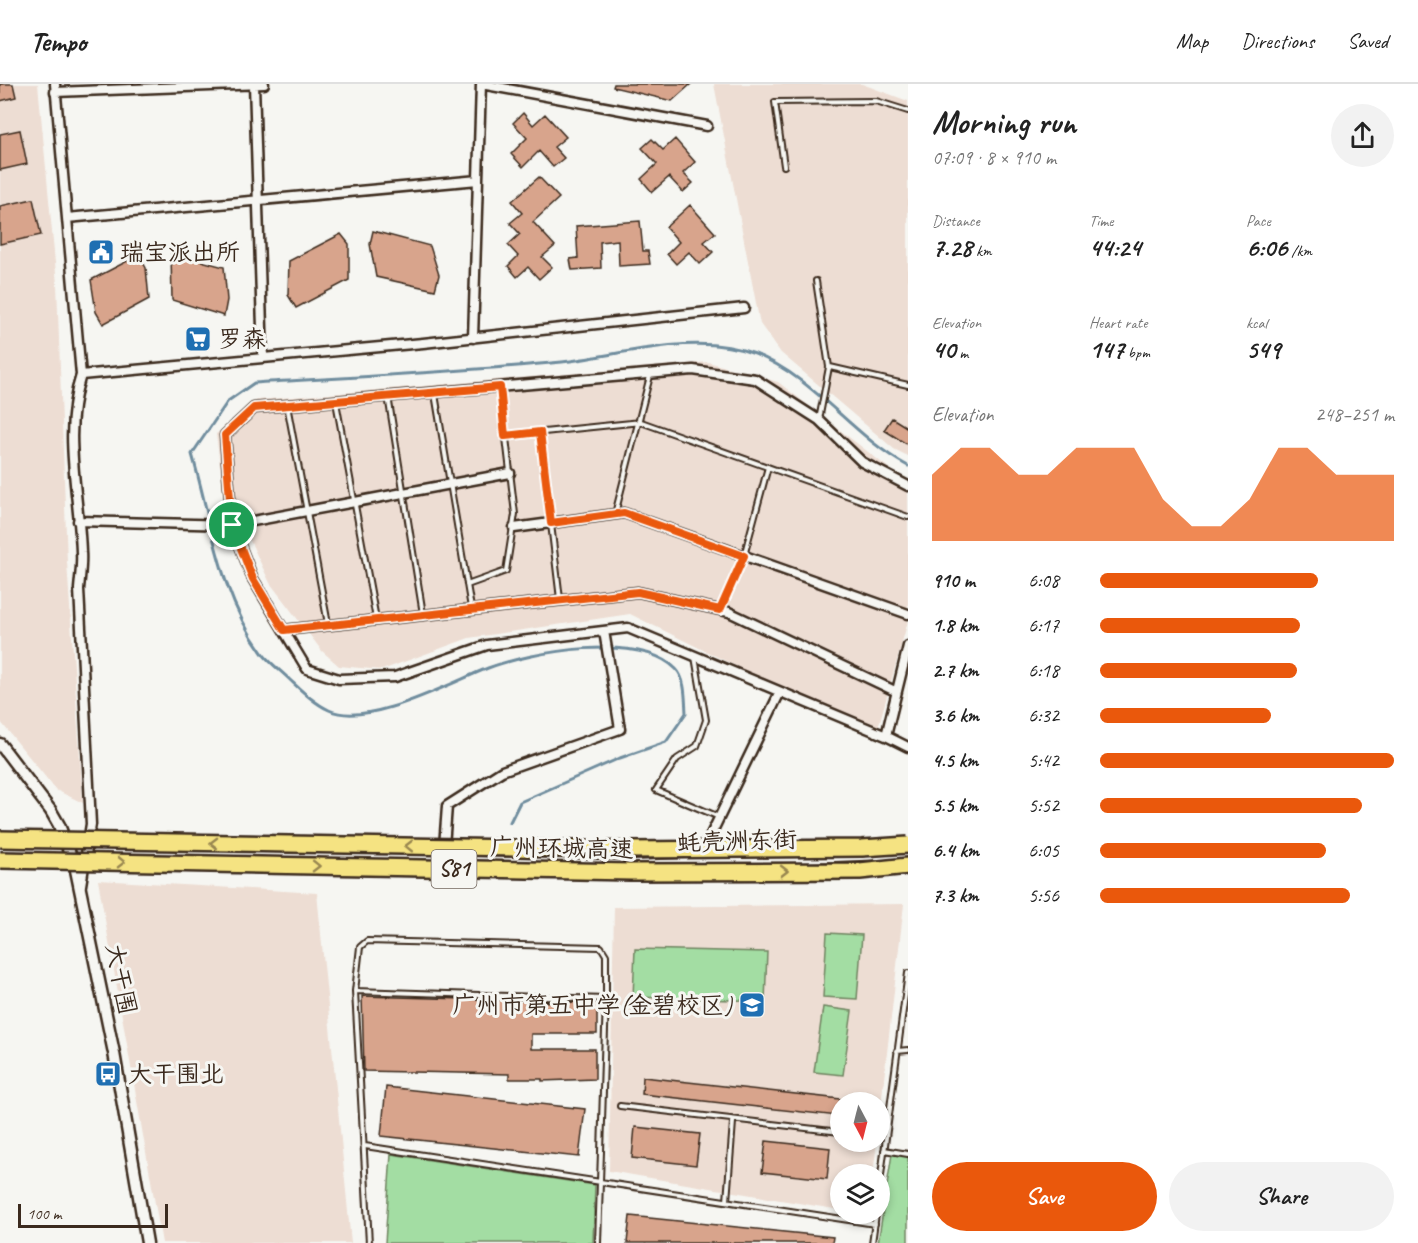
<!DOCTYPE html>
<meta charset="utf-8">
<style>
:root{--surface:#fff;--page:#f2f2f2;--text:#222;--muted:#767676;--line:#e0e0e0;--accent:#ea580c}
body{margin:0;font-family:Caveat,"LXGW WenKai TC",sans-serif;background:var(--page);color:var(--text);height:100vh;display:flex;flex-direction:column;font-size:22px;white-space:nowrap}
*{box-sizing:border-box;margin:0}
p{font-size:20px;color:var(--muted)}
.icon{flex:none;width:33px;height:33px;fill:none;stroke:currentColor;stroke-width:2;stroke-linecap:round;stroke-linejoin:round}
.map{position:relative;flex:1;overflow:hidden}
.drawer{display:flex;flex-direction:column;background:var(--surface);width:510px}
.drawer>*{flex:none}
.needle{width:39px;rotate:173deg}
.buttons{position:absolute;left:830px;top:1008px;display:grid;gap:12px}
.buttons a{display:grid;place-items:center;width:60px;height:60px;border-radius:50%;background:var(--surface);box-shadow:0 3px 9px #0003;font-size:30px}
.scale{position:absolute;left:18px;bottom:15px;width:150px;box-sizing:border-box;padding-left:6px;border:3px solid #3b2a1e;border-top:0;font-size:16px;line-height:21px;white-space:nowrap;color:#3b2a1e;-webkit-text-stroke:4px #f6f6f2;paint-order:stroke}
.pin{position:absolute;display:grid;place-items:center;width:51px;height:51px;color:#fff;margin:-26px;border:3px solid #fff;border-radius:50%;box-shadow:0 2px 6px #0007}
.round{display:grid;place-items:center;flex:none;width:63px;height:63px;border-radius:32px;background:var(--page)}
.overview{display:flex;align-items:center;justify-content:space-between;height:102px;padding:0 24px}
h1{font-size:33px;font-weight:600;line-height:45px}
.figures{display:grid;grid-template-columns:repeat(3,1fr);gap:9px;height:102px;padding:6px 24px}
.figures div{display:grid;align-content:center}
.figures b{font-size:26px;font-weight:600}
.figures small{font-size:16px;font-weight:400}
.figures p{font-size:16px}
.chart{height:168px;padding:12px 24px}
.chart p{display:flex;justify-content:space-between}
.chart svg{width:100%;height:108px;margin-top:6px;fill:var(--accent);opacity:.7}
.action{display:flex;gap:12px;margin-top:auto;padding:12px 24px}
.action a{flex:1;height:69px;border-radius:36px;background:var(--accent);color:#fff;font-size:24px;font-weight:600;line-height:69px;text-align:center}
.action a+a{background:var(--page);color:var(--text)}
ul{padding:0 24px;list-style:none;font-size:20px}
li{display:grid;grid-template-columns:96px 72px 1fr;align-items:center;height:45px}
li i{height:15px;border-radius:8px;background:var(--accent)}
header{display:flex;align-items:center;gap:36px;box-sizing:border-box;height:84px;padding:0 30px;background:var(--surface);border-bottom:2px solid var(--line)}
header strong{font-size:28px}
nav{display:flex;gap:33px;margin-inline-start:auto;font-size:21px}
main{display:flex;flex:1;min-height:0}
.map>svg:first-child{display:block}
</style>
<header>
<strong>Tempo</strong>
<nav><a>Map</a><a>Directions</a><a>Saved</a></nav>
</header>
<main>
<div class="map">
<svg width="908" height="1159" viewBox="0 0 908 1159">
<rect width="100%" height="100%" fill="#f6f6f2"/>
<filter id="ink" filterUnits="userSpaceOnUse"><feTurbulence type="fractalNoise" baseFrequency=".0167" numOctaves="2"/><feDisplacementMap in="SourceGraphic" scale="12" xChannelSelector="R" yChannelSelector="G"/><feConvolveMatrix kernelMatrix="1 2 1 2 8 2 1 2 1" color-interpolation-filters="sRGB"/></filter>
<g filter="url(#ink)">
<path fill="#edddd3" d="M0,0h38l19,200 10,278 16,241 -27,-13 -56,-69z
M714,0h148l46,17v355l-14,-7 -113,-96 -21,-29z
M708,278l70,20 130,101v138l-32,114 -246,-121 -161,24 -87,32 -43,-4 -17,-15 -52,-68 -48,-102 -6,-47 41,-34z
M98,796l219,13 34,350h-189z
M904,820l-25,219v-21h-39v40h37l-4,32h-33v36l-231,-39 5,-264z"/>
<path fill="#a3dda3" stroke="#6f8460" stroke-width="1.5" d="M827,849l35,2 -5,64 -34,-2z
M635,865l132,3 -2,49 -132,-4z
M823,923l29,4 -9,64 -29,-3z
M391,1070l204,31 -2,58h-208z
M892,1070l16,2v87h-30z"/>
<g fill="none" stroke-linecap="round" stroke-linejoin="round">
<path stroke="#6f8d9e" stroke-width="3" d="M510,738l10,-20 100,-44 46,-16 20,-29c-1,-13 0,-34 -10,-44 -36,-37 -145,-17 -188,-1 -38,15 -121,60 -159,42 -15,-7 -28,-20 -40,-31 -8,-8 -19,-16 -26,-25 -44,-59 -51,-131 -71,-200l36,-53 26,-18c103,-6 206,-11 308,-21 60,-7 135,-31 193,-8 60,24 97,82 153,112"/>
</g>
<path fill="#d8a48c" stroke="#3b2a1e" stroke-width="1.5" d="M0,0h13l3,13 -16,4z
M614,0h77l-19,17 -59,-14z
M523,29l10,12 12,-11 21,23 -12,10 10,11 -11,9 -14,-16 -16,16 -12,-13 16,-16 -14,-15z
M20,46l7,34 -27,6v-36z
M652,55l11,11 12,-11 20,23 -12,11 10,10 -10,9 -14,-15 -17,15 -11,-13 16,-15 -15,-16z
M539,93l20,21 -26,24 22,24 -13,11 10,10 -13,12 -11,-12 -11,10 -9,-11 10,-10 -10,-11 12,-11 -10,-11 12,-10 -10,-12z
M33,115l8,36 -41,9v-38z
M690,121l25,28 -11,9 9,10 -13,12 -11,-12 -13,12 -9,-10 12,-12 -13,-15z
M640,137l3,30h5l2,13 -31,2 -1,-26 -18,2 1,26 -29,2 -2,-11 8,-1 -2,-32z
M373,147l57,15 9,29 -4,15 -59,-13 -6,-33z
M341,150l8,10v36l-53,28 -8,-13 1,-34z
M171,169l53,14 3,33 -3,16 -52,-16z
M139,171l7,13 3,31 -46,25 -7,-12 -5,-32z
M892,334l16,10v17l-24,-15z
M362,912l235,7v31h-66v15h64v30l-53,2v-2h-33v-5l-145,-3z
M643,993l197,22 -2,17 -196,-22z
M386,1003l199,22 -6,48 -198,-21z
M635,1043l65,7 -4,31 -64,-7z
M766,1057l64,7 -3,31 -65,-7z
M630,1132l203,21 -1,6h-205z"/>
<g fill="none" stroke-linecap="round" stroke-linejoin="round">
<defs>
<path id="service" d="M784,82l-9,-64 101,-1 32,10
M816,197l13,86 -10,53
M830,283l78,18
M435,310l36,214
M388,312l35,218
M336,318l40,217
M287,321l41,219
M540,348l20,167
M505,352l136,-14 267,95
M615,430l35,-138
M467,501l39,-14 9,-57 -15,-127
M720,526l24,-54 24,-89
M695,573l11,63 -9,26 -20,13 -21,31 63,27
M355,907l251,8
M897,967l11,-1
M620,1022l220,26
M365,1062l510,78
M884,1066l24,4
M879,1106l29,-217
M727,1117l6,-79
M369,1159l-14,-252 5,-44 7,-6 234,6 5,8v44l-8,244
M872,1159l4,-29"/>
<path id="minor" d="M55,0l26,291c-19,57 -2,118 0,177 1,12 -1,25 -2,37l12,235 -10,61
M254,0l9,274
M481,0l226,42
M55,8l209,-8
M67,134l411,-38
M473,254l8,-254
M81,291l342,-32 321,-35
M78,437l154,4 278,-52
M514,444l110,-15 284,101
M284,546l354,-38 91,20 166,79
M604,547l16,98 -118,42 -55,35 -4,54 192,5 273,-11
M908,562l-22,90 22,11
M886,652l-258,-108 -141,17 -92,32 -56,2 -32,-10 -54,-90 -21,-54 -7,-90 29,-27 439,-38 62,9 64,41 43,42 46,24
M703,767l77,-159"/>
<path id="tertiary" d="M0,660l51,67 8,14 17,45 38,183 33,190"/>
</defs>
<use href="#service" stroke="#3b2a1e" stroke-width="8"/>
<use href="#minor" stroke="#3b2a1e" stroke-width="13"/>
<use href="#tertiary" stroke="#3b2a1e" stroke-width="15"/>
<use href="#service" stroke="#f6f6f2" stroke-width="4"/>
<use href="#minor" stroke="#f6f6f2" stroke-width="8"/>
<use href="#tertiary" stroke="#f6f6f2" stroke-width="10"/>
<defs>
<path id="motorway-bridge" d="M0,755l630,11 232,-2 46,-3
M0,776l631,12 229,-1 48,-5"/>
</defs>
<use href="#motorway-bridge" stroke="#3b2a1e" stroke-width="20" stroke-linecap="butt"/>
<use href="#motorway-bridge" stroke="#f5e382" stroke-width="15"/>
</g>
<defs><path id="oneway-chevron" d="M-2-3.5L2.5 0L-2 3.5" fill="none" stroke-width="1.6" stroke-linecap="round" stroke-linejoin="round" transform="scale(1.5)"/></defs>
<g stroke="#988650">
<use href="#oneway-chevron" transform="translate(214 759) rotate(-179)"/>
<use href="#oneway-chevron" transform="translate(409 762) rotate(-179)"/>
<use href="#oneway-chevron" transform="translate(121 778) rotate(1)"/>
<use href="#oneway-chevron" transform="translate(316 782) rotate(1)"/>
<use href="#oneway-chevron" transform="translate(784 787)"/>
</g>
</g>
<g fill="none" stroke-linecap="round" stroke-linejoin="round" filter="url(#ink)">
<defs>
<path id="route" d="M500,303l5,49 35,-4 11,91 73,-10 120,43 -24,54 -82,-18 -354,38 -31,-51 -21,-54 -7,-90 29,-27z"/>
</defs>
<use href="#route" stroke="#fff" stroke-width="12"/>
<use href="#route" stroke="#ea580c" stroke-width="8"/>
</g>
<defs>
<symbol id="civic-square" viewBox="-11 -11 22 22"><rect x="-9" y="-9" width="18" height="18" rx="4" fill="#1f6fb2" stroke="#f6f6f2"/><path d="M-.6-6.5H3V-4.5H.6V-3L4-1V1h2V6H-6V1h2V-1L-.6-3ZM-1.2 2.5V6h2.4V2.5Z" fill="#fff"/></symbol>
<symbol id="supermarket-square" viewBox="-11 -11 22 22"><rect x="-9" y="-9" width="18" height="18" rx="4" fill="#1f6fb2" stroke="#f6f6f2"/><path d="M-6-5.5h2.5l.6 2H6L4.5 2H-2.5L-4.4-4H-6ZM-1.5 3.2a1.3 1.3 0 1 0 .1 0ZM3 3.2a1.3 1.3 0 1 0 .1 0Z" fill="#fff"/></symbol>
<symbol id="school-square" viewBox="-11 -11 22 22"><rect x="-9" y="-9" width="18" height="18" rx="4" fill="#1f6fb2" stroke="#f6f6f2"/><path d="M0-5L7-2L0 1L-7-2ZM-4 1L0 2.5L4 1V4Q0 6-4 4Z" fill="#fff"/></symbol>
<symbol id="bus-square" viewBox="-11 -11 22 22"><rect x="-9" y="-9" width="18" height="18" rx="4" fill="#1f6fb2" stroke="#f6f6f2"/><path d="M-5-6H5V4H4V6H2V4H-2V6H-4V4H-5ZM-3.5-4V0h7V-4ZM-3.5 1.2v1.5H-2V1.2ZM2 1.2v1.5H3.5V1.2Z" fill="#fff"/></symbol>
</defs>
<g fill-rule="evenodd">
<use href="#civic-square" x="86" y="153" width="30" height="30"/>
<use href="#supermarket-square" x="183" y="240" width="30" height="30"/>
<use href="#school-square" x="737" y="906" width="30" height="30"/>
<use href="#bus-square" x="93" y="975" width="30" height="30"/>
</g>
<g text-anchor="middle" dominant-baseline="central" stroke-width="6" stroke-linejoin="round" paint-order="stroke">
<rect fill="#f6f6f2" stroke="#73675e" stroke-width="1.5" x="431.5" y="766" width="45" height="38" rx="4.5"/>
<g font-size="22" font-weight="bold" fill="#3b2a1e">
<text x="454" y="785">S81</text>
</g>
<g font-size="24" fill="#3b2a1e" stroke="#f6f6f2" text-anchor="start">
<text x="120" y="168">瑞宝派出所</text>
<text x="218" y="255">罗森</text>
<text x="732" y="921" text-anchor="end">广州市第五中学(金碧校区)</text>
<text x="128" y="990">大干围北</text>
</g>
<g font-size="24" fill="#3b2a1e" stroke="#f6f6f2">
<text transform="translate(737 757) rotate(-2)">蚝壳洲东街</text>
<text transform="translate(562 764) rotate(1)">广州环城高速</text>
<text transform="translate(121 895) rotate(79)">大干围</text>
</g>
</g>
</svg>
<div class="buttons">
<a><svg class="needle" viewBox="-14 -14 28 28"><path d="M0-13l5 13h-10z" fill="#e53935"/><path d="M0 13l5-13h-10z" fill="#767676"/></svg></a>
<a><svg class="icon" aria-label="layers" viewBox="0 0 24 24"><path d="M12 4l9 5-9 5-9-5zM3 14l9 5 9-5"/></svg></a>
</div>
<div class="scale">100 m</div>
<div class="pin" style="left:232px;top:441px;background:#1e9e55"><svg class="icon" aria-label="arrive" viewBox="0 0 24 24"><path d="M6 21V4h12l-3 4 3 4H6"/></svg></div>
</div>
<section class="drawer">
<div class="overview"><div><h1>Morning run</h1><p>07:09 · 8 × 910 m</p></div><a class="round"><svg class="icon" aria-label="share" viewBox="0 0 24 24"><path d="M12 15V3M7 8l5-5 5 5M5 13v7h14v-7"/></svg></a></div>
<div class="figures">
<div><p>Distance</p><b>7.28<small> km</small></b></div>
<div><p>Time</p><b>44:24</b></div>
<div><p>Pace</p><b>6:06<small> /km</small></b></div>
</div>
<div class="figures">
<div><p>Elevation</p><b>40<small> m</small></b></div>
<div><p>Heart rate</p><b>147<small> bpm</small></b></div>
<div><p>kcal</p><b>549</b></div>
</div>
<div class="chart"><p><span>Elevation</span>248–251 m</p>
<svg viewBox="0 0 160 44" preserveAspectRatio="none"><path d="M0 44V17L10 6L20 6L30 17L40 17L50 6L60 6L70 6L80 27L90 38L100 38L110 27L120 6L130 6L140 17L150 17L160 17V44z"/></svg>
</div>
<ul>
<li><b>910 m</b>6:08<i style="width:74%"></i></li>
<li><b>1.8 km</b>6:17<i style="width:68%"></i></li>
<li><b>2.7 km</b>6:18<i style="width:67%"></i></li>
<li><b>3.6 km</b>6:32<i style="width:58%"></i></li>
<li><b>4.5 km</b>5:42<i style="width:100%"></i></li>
<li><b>5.5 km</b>5:52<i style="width:89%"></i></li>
<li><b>6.4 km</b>6:05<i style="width:77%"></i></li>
<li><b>7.3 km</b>5:56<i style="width:85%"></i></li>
</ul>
<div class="action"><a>Save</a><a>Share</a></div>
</section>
</main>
